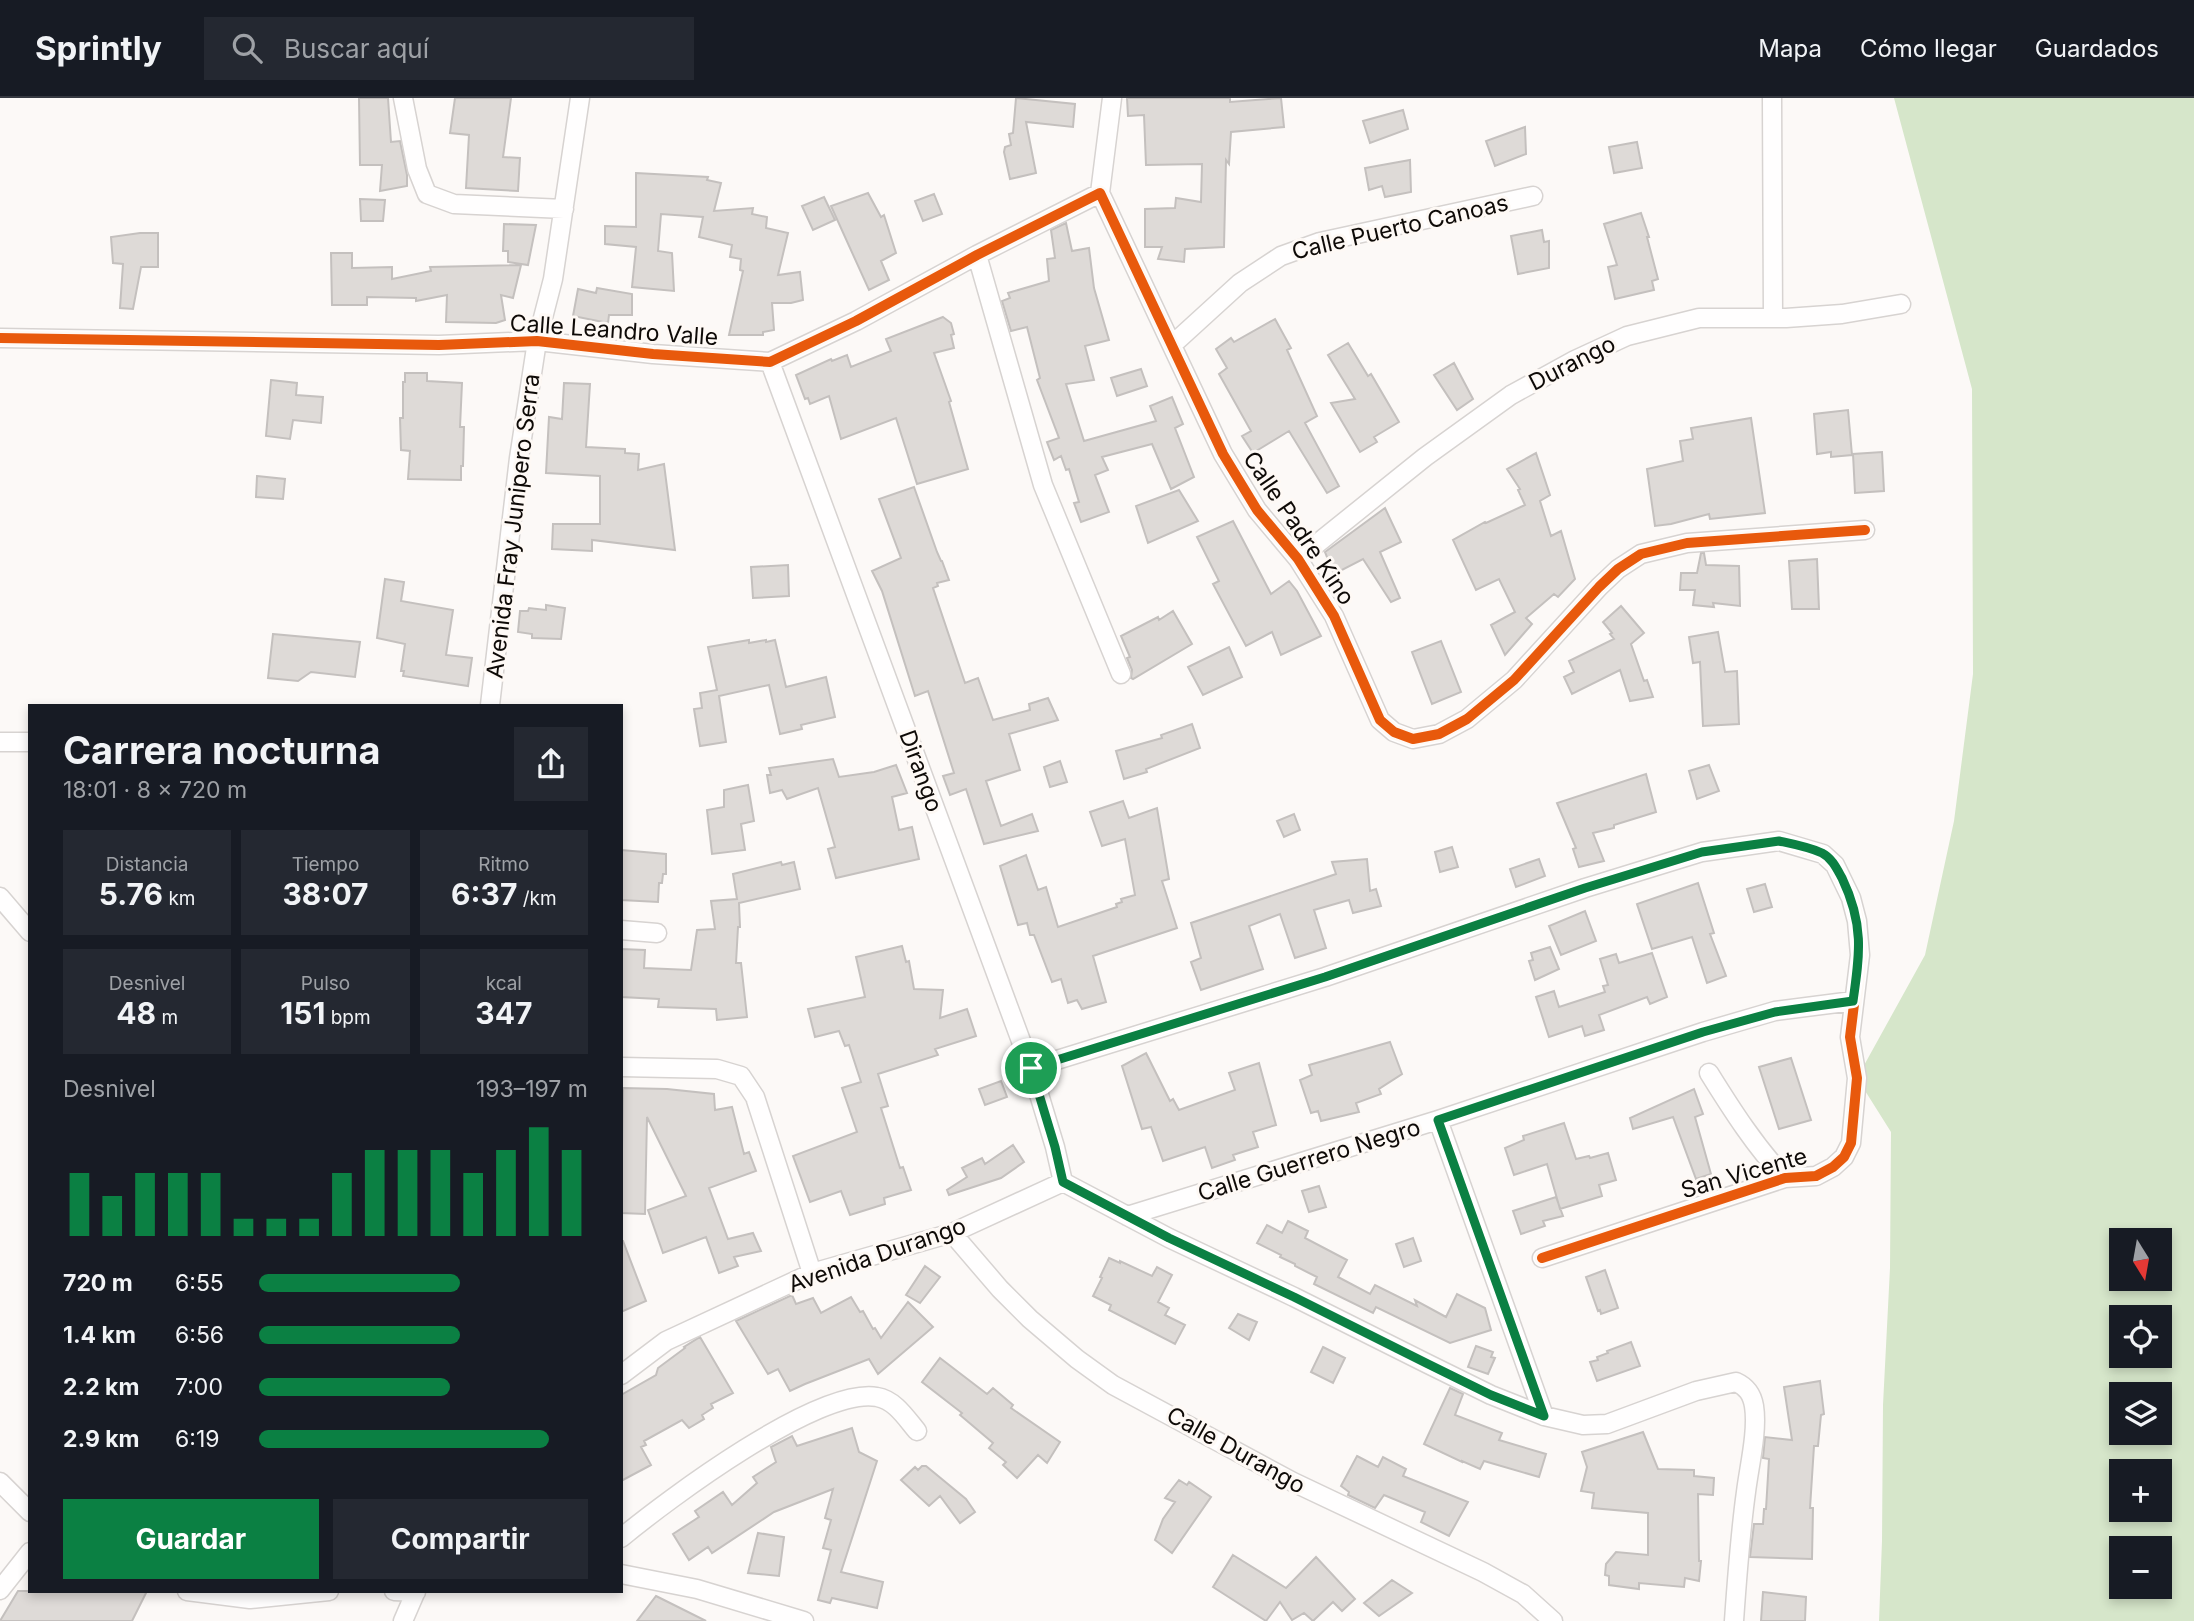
<!DOCTYPE html>
<html lang="es">
<meta charset="utf-8">
<style>
:root{--surface:#171b24;--page:#242831;--text:#f1f3f6;--muted:#9ea1a6;--line:#363941;--accent:#0b8043}
body{margin:0;font-family:Inter,sans-serif;background:var(--page);color:var(--text);height:100vh;display:flex;flex-direction:column;font-size:26px;white-space:nowrap}
*{box-sizing:border-box;margin:0}
p{font-size:23px;color:var(--muted)}
.icon{flex:none;width:38px;height:38px;fill:none;stroke:currentColor;stroke-width:2;stroke-linecap:round;stroke-linejoin:round}
.map{position:relative;flex:1;overflow:hidden}
.side{position:absolute;left:28px;top:606px;width:595px;height:889px;display:flex;flex-direction:column;background:var(--surface);border-radius:0px;box-shadow:0 4px 10px #0003}
.side>*{flex:none}
.needle{width:46px;rotate:169deg}
.controls{position:absolute;left:2109px;top:1130px;display:grid;gap:14px}
.controls a{display:grid;place-items:center;width:63px;height:63px;border-radius:0px;background:var(--surface);box-shadow:0 4px 10px #0003;font-size:35px}
.pin{position:absolute;display:grid;place-items:center;width:60px;height:60px;color:#fff;margin:-30px;border:4px solid #fff;border-radius:50%;box-shadow:0 2px 7px #0007}
.round{display:grid;place-items:center;flex:none;width:74px;height:74px;border-radius:0px;background:var(--page)}
.summary{display:flex;align-items:center;justify-content:space-between;height:119px;padding:0 35px}
h1{font-size:38px;font-weight:700;line-height:52px}
.figures{display:grid;grid-template-columns:repeat(3,1fr);gap:10px;height:119px;padding:7px 35px}
.figures div{display:grid;align-content:center;border-radius:0px;background:var(--page);text-align:center}
.figures b{font-size:30px;font-weight:700}
.figures small{font-size:19px;font-weight:400}
.figures p{font-size:19px}
.chart{height:196px;padding:14px 35px}
.chart p{display:flex;justify-content:space-between}
.chart svg{width:100%;height:126px;margin-top:7px;stroke:var(--accent);stroke-width:6}
.button{display:flex;gap:14px;margin-top:auto;padding:14px 35px}
.button a{flex:1;height:80px;border-radius:0px;background:var(--accent);color:#fff;font-size:28px;font-weight:700;line-height:80px;text-align:center}
.button a+a{background:var(--page);color:var(--text)}
ul{padding:0 35px;list-style:none;font-size:23px}
li{display:grid;grid-template-columns:112px 84px 1fr;align-items:center;height:52px}
li i{height:18px;border-radius:9px;background:var(--accent)}
header{display:flex;align-items:center;gap:42px;box-sizing:border-box;height:98px;padding:0 35px;background:var(--surface);border-bottom:2px solid var(--line)}
header strong{font-size:33px}
nav{display:flex;gap:38px;margin-inline-start:auto;font-size:24px}
.search{width:490px;height:63px;background:var(--page);display:flex;align-items:center;gap:18px;box-sizing:border-box;padding:0 24px;border-radius:0px;color:var(--muted);font-size:26px}
.map>svg:first-child{display:block}
</style>
<header>
<strong>Sprintly</strong>
<div class="search"><svg class="icon" aria-label="search" viewBox="0 0 24 24"><circle cx="10" cy="10" r="6"/><path d="M15 15l6 6"/></svg>Buscar aquí</div>
<nav><a>Mapa</a><a>Cómo llegar</a><a>Guardados</a></nav>
</header>
<div class="map">
<svg width="2194" height="1523" viewBox="0 0 2194 1523">
<rect width="100%" height="100%" fill="#fcf9f7"/>
<path fill="#d6e6ca" fill-rule="evenodd" d="M1894,0h300v1523h-315l3,-80 1,-136 7,-137 1,-136 -34,-54 68,-123 29,-134 19,-147 -1,-285zM2121,1143h39v38h-39zM2121,1220h39v38h-39zM2121,1297h39v38h-39zM2121,1374h39v38h-39zM2121,1451h39v38h-39z"/>
<path fill="#dedad7" stroke="#c4c0be" stroke-width="2" d="M359,0h29l3,44 9,-1 7,34v11l-27,5 2,-26h-22z
M455,0h56l-8,59 17,1 -2,33 -52,-3 3,-53 -19,-2z
M1016,0l59,6 -2,23 -47,-5 10,51 -26,6 -6,-27 1,-5 6,-2 -2,-11 4,-1z
M1127,0h103v4l51,-4 3,29 -53,5 -2,32 -3,-4 -2,87 -39,2 -1,13 -26,-3 4,-12h-17v-38l30,-1 1,-10 25,4 1,-38 -56,1 -2,-50 -16,1z
M1403,12l5,19 -38,14 -7,-22z
M1525,29l1,27 -31,12 -9,-25z
M1637,44l5,26 -28,5 -5,-26z
M1410,62l1,32 -26,5 -3,-11 -13,4 -4,-22z
M636,75l72,4 -1,3 14,3 -7,28 39,-3 -1,6 15,3 -1,11 22,5 -10,42 22,-3 3,28 -12,3h-19l2,27 -11,2v3h-34l14,-64 -3,-1 1,-11 -11,-2 2,-12 -33,-8 4,-20 -42,-3 -3,37 14,2 2,38 -42,-4 4,-40 -31,-3v-18l31,1z
M868,95l13,24 3,-2 12,38 -15,8 8,19 -20,10 -38,-84z
M934,96l8,20 -19,7 -8,-20z
M824,99l11,23 -22,10 -11,-24z
M360,101l25,1 -2,21h-22z
M1641,115l8,24h-2l11,42 -6,2 2,9 -39,9 -7,-32 9,-2 -13,-41z
M1066,125l6,28 17,-3 5,40 15,52 -24,6 9,34 -28,4 18,57 72,-20 -6,-15 22,-9 11,27 -8,4 19,49 -23,12 -19,-45 -50,13 6,13 -13,5 14,37 -28,10 -7,-19 5,-1 -10,-33 -3,1 -5,-14 -7,4 -7,-18 12,-4 -22,-58 3,-2 -13,-51 -16,4 -9,-30 8,-3 -2,-5 41,-12 -2,-22 8,-1 -4,-28z
M504,126l32,1 -8,40 -20,-3v-11h-5z
M1542,132l2,12 5,-1v27l-31,6 -7,-38z
M140,135h18v34h-17l-8,42 -13,-1 3,-44 -10,-1 -2,-26z
M331,155h21v15l40,-1v12l39,-8 -1,-4 91,-2 -8,33 -12,-3 4,25 -9,3 -50,-1 1,-27 -31,6v-3l-49,-1v8h-35z
M597,190l35,6v21h-23l-1,8 -35,-7 5,-27 18,4z
M943,219l8,6 3,11 -3,1 3,13 -20,5 17,48 -2,1 19,67 -51,15 -21,-66 -55,21 -12,-43 -19,8 -2,-6 -3,1 -9,-24 35,-16 1,2 15,-6 4,12 40,-16 -5,-12z
M1275,221l16,29 -4,2 30,66 -12,7 34,63 -12,7 -38,-62 -36,22 -11,-17 9,-5 -32,-57 8,-6 -11,-19 15,-11 3,4z
M1348,245l20,33 3,-2 28,48 -25,15 3,5 -17,10 -29,-49 24,-4 -27,-44z
M1454,265l19,36 -16,11 -23,-35z
M1141,271l6,17 -30,10 -6,-18z
M405,275h22v8l35,2 -2,44h4l-1,39h-2v14l-53,-1 2,-28 -9,-1 -1,-32h3v-36h2z
M271,282l26,3 -1,12 27,2 -2,26 -28,-3 -3,19 -24,-3z
M564,285l26,1 -4,63 39,2v4l14,1 -1,16 26,-6 11,86 -83,-10v11l-40,-2 1,-25h47v-48l-54,-3 3,-56 13,2z
M1848,312l4,45 -21,2v-5l-14,2 -3,-40z
M1751,320l14,95 -55,6 -1,-5 -38,10 -16,2 -8,-57 36,-8 -3,-20 13,-2 -2,-11z
M1882,354l2,39 -29,2 -2,-39z
M1536,355l14,42 -10,6 11,35 10,-5 14,48 -17,18 -4,-3 -28,24 6,6 -27,31 -14,-30 24,-13 -16,-33 -23,11 -23,-50 32,-18 1,1 39,-18 -7,-15 2,-1 -13,-20z
M257,378l28,3 -2,20 -27,-2z
M914,389l23,65 4,9h1l7,19 -12,3 1,3 -5,2 32,95 13,-5 15,42 37,-10 -1,-6 19,-6 10,22 -49,14 11,36 -34,11 15,45 31,-12 6,17 -54,13 -18,-55 -16,6 -7,-19 11,-3 -26,-82 -13,5 -33,-105 -10,-20 29,-13 -22,-59z
M1179,392l19,31 -50,22 -12,-37z
M1385,410l16,34 -21,10 20,46 -9,4 -28,-43 -23,12 -2,-3 -5,4 -8,-20z
M1233,423l38,73 18,-13 8,10 24,45 -40,19 -9,-23 -26,14 -33,-62 6,-3 -22,-44z
M1701,455h3l2,12 33,1 1,40 -27,-3 1,4 -21,-2 2,-15h-15l1,-17h16z
M1817,461l2,50h-27l-3,-48z
M788,467l1,31 -36,2 -2,-31z
M385,481l19,3 -3,19 52,9 -7,45 26,3 -4,28 -65,-10 1,-5h-3l4,-27 -28,-6z
M546,507l19,3 -4,31 -29,-1v-4l-14,-2 2,-21h8l1,-3 17,2z
M1621,508l23,27 -13,11 13,37 3,-1 6,17 -23,4 -10,-31 -48,24 -8,-17 10,-5 -5,-11 45,-22 -4,-5 2,-1 -9,-11z
M1173,513l19,33 -59,35 -2,-1 1,-8 -5,-12 3,-1 -9,-21 37,-19 1,3z
M1718,534l7,40 12,-1 2,53 -36,2 -3,-64 -7,1 -4,-26z
M273,536l87,8 -5,35 -44,-5 -13,9 -30,-3z
M749,542v3l17,-3v2l9,-2 11,47 40,-10 9,40 -34,8 1,4 -22,5 -11,-49 -50,11 7,46 -26,4 -6,-37 8,-1 -2,-15 17,-3 -9,-43z
M1441,543l20,51 -29,12 -20,-52z
M1229,549l13,30 -39,18 -15,-28z
M1192,626l8,24 -54,21 1,3 -23,7 -8,-28 46,-13 -1,-3z
M833,661l6,18 35,-5 22,-7 11,28 -15,4 7,33 13,-3 7,32 -83,19 -8,-29 7,-2 -17,-59 -31,11 -5,-9 -12,3 -3,-18h4l-2,-7z
M1060,663l7,21 -17,5 -6,-20z
M1709,667l10,26 -22,8 -8,-28z
M1646,676l10,38 -42,13v3l-21,5 11,28 -25,6 -6,-18 3,-1 -19,-45z
M748,687l6,36 -13,3 4,26 -33,4 -5,-44 17,-3v-17z
M1123,703l6,17 28,-10 12,71 -7,2 15,47 -84,28 13,46 -24,7 -5,-9 -9,3 -7,-24 -9,3 -18,-47h-4l-3,-12 -9,2 -18,-59 26,-11 12,35 8,-3 12,40 59,-20 -1,-3 6,-2 -1,-3 14,-4 -10,-56 -23,7 -12,-34z
M1294,716l6,16 -16,7 -7,-16z
M1452,749l6,20 -18,5 -5,-20z
M621,752l45,4v20h-3l-1,9h-3l-1,19 -37,-2z
M1367,761l3,32 6,-2 5,17 -28,7 -4,-13 -35,10 12,38 -31,10 -15,-44 -31,12 14,43 -62,21 -10,-28 10,-4 -10,-35 145,-49 -4,-12z
M1539,761l6,17 -29,11 -6,-18z
M781,764l1,3 12,-3 6,27 -61,14 1,24h-2l-2,36h5l6,54 -30,3 -1,-11 -58,-2 1,-8 -38,-2v-48l24,1 -1,18 47,2 6,-40 18,-1 -4,-28 26,-2 -4,-25z
M1698,785l16,50 -4,1 16,42 -19,7 -15,-46 -40,12 -15,-45z
M1765,786l7,23 -18,5 -7,-23z
M1585,813l11,30 -35,14 -12,-29z
M902,848l4,16 3,-1 5,28 29,1 -3,28 27,-9 9,27 -41,13 3,6 -60,19 10,32 -7,2 19,60 3,-1 8,23 -27,8 1,6 -35,11 -9,-24 -31,11 -17,-46 64,-24 -15,-44 19,-6 -12,-37 -4,1 -6,-15 -24,6 -7,-28 57,-12 -9,-40z
M1550,849l9,22 -24,11 -6,-19 4,-1 -2,-7z
M1652,855l15,44 -17,7 -3,-7 -48,18 5,15 -19,6 -3,-10 -33,11 -13,-40 18,-6 5,16 46,-15 -2,-6 5,-1 -8,-26 16,-5 3,9z
M1390,944l12,32 -23,15 2,5 -25,9 3,9 -38,9 -3,-10 -7,2 -11,-33 12,-5 -3,-10z
M1146,955l24,48 3,-2 6,11 56,-20 -6,-17 30,-10 17,62 -23,7 5,15 -25,8 2,5 -23,8 -7,-21 -42,14 -12,-34 -9,2 -20,-63z
M1791,960l20,62 -32,9 -20,-62z
M1001,983l6,16 -22,8 -6,-16z
M623,990l44,1 47,5 1,16 17,-3 12,47 5,-2 7,19 -47,17 19,51 25,-6 8,18 -27,6 4,9 -19,7 -13,-36 -43,16 -15,-43 38,-14 -39,-79 -2,97 -24,-1z
M1694,991l9,25 -8,3 16,57 -15,5 -23,-62 -40,12 -3,-11z
M1564,1025l12,36 13,-3 1,2 18,-5 8,27 -17,5 3,11 -42,13 -13,-45 -33,11 -9,-27 19,-8 -1,-4z
M1013,1047l11,17 -23,16 -52,17 -2,-5 20,-13 -5,-9 20,-10 3,6z
M1319,1088l7,21 -17,5 -7,-21z
M1556,1099l7,19 -20,5 2,5 -24,8 -8,-23z
M1288,1123l20,10 -3,7 42,22 -9,17 32,17 5,-9 42,21 -2,-6 31,17 11,-23 28,14 6,22 -41,13 -74,-36 -3,6 -59,-29 3,-7 -22,-11v-2l-15,-7 1,-2 -24,-12 10,-18 15,8z
M1413,1140l8,23 -17,6 -8,-23z
M621,1143h2l23,60 -25,11z
M1109,1160l11,5v-2l32,15 5,-9 15,8 -14,27 11,6 -4,7 20,10 -10,19 -66,-34 2,-5 -18,-9 9,-18 -2,-1z
M925,1168l15,11 -20,26 -14,-8z
M1605,1172l13,38 -17,6 -1,-4 -2,1 -12,-34z
M792,1197l4,9 17,-6 8,15 30,-16 9,15 3,-1 10,18 2,-1 6,10 27,-36 25,25 -55,47 -9,-15 -64,25 -15,7 -12,-22 -10,5 -32,-53z
M1238,1216l19,8 -8,18 -20,-12z
M700,1239l33,56 -22,11 2,4 -11,7 2,4 -15,9 -7,-8 -38,21 2,4 -5,2 10,18 -30,16v-86l35,-20 2,-7 27,-20 -1,-1z
M1631,1244l9,24 -43,15 -7,-19 8,-2 -1,-3 11,-4 -1,-2z
M1476,1248l17,6 -2,5 4,1 -7,16 -20,-7z
M1323,1249l22,11 -12,25 -22,-11z
M940,1260l47,36 6,-6 20,17 -2,3 49,34 -13,21 -9,-8 -21,23 -14,-13 3,-3 -17,-14 4,-5 -33,-28 2,-2 -40,-31z
M1820,1283l4,33 -3,1 -3,31h-4l-4,62h3l-1,51 -62,-2 4,-33h9l1,-15h2l3,-50 -6,-1 2,-21 27,3 -8,-53z
M1450,1290l13,6 -8,21 47,18 -3,7 47,14 -7,23 -55,-16 -4,8 -18,-8v1l-38,-18z
M852,1330l7,24 18,9 -36,111 42,10 -6,26 -45,-10 -2,5 -12,-3 13,-50 -8,-2 8,-28 -6,-2 8,-29 -59,23 -62,41 -4,-6 -19,13 -16,-26 26,-17 -4,-6 28,-19 9,13 25,-22 -4,-6 23,-15 -5,-15 21,-11 5,10z
M1643,1334l15,37 36,1v6l20,2 -1,17 -15,-1 1,67h2l-2,20 -14,-3 -1,9 -45,-4v6l-30,-4v-9l-4,-1 1,-11 10,-12 32,3v-42l-56,-5 2,-15 -13,-2 6,-24 -5,-15z
M1357,1358l21,11 5,-10 23,12 -3,7 65,26 -19,34 -28,-14 4,-10 -41,-17 -9,13 -27,-13 1,-3 -8,-6z
M922,1368h4l40,33 9,13 -15,11 -20,-27 -11,10 -28,-26 14,-13 3,3z
M1179,1382l8,5 2,-3 22,15 -39,56 -17,-13 8,-21 12,-17 -10,-4z
M758,1435l26,4 -5,39 -31,-3z
M1233,1457l53,33 30,-31 39,42 -13,12 -9,-9 -20,19 -9,-8 -12,7 -12,-18 -14,19 -53,-34z
M1392,1482l20,13 -33,23 -15,-13z
M18,1493h129l-15,30h-132z
M1763,1494l43,5 -1,24h-44z
M656,1498l50,25h-69z"/>
<g fill="none" stroke-linecap="round" stroke-linejoin="round">
<defs>
<path id="street" d="M403,0l14,71 10,25 27,10 110,5
M1772,0l1,220
M1100,95l123,261 34,56 41,49 36,57 46,104 14,12 19,7 26,-5 28,-15 47,-39 85,-93 19,-18 23,-15 46,-11 178,-13
M1100,95l12,-95
M977,157l66,230 78,189
M0,240l439,7 98,-4 116,13 117,8 86,-41 121,-66 123,-62
M1172,247l68,-62 41,-27 39,-14 213,-46
M770,264l261,706 24,79 8,35
M1298,461l127,-102 86,-62 64,-35 52,-24 72,-18h87l56,-4 59,-10
M490,607l29,-247 18,-117 16,-62 27,-181
M0,644h30
M0,799l30,35
M621,832l36,3
M621,969l96,2 24,7 14,21 57,176
M1031,970l294,-91 260,-89 117,-36 77,-11 44,13 12,11 16,33 6,23 3,34 -10,82 7,41 -6,65 -7,14 -11,10 -17,9 -31,2 -243,80
M1709,975c23,37 46,73 76,105
M1438,1022l106,296
M1063,1084l106,56 125,59 134,67 63,31 53,21 39,9 24,-1 89,-33 40,-9c11,5 16,12 18,24 4,25 -5,61 -8,86 -6,43 -9,86 -12,129
M1127,1118l311,-96 265,-88 72,-21 78,-10
M952,1135l48,56 30,30 47,40 36,26 180,97 190,90 40,22 30,27
M621,1277l45,-34 146,-68 140,-40 111,-51
M0,1384l30,30
M621,1440c46,-38 198,-152 256,-141 18,3 29,21 40,34
M621,1476l76,15 107,32
M0,1492l30,-38
M187,1493l63,8 79,-8
M394,1493l22,1
M403,1523l13,-30"/>
</defs>
<use href="#street" stroke="#d7d3d1" stroke-width="21"/>
<use href="#street" stroke="#fffefe" stroke-width="18"/>
<defs>
<path id="cycleway" d="M0,240l439,7 98,-4 116,13 117,8 86,-41 121,-66 123,-62 123,261 34,56 41,49 36,57 46,104 14,12 19,7 26,-5 28,-15 47,-39 85,-93 19,-18 23,-15 46,-11 178,-13
M1031,970l294,-91 260,-89 117,-36 77,-11 44,13 12,11 16,33 6,23 3,34 -10,82 7,41 -6,65 -7,14 -11,10 -17,9 -31,2 -243,80"/>
</defs>
<use href="#cycleway" stroke="#fef9f5" stroke-width="15"/>
<use href="#cycleway" stroke="#e8590c" stroke-width="10"/>
</g>
<g fill="none" stroke-linecap="round" stroke-linejoin="round">
<defs>
<path id="route" d="M1779,743c14,3 30,6 43,12 10,5 15,16 20,25 22,46 18,75 11,123l-78,11 -72,20 -265,88 106,296 -53,-21 -63,-31 -134,-67 -125,-59 -106,-56 -8,-35 -24,-79 294,-91 260,-89 117,-36z"/>
</defs>
<use href="#route" stroke="#fff" stroke-width="14"/>
<use href="#route" stroke="#0b8043" stroke-width="9"/>
</g>
<g text-anchor="middle" dominant-baseline="central" stroke-width="6" stroke-linejoin="round" paint-order="stroke">
<g font-size="23" fill="#0e0a07" stroke="#fef9f5">
<text transform="translate(1400 129) rotate(-13)">Calle Puerto Canoas</text>
<text transform="translate(614 232) rotate(4)">Calle Leandro Valle</text>
<text transform="translate(1572 265) rotate(-27)">Durango</text>
<text transform="translate(513 428) rotate(-83)">Avenida Fray Junipero Serra</text>
<text transform="translate(1299 430) rotate(56)">Calle Padre Kino</text>
<text transform="translate(921 673) rotate(70)">Dirango</text>
<text transform="translate(1309 1062) rotate(-17)">Calle Guerrero Negro</text>
<text transform="translate(1744 1075) rotate(-16)">San Vicente</text>
<text transform="translate(877 1157) rotate(-19)">Avenida Durango</text>
<text transform="translate(1236 1352) rotate(29)">Calle Durango</text>
</g>
</g>
</svg>
<div class="controls">
<a><svg class="needle" viewBox="-14 -14 28 28"><path d="M0-13l5 13h-10z" fill="#e53935"/><path d="M0 13l5-13h-10z" fill="#9ea1a6"/></svg></a>
<a><svg class="icon" aria-label="locate" viewBox="0 0 24 24"><circle cx="12" cy="12" r="6"/><path d="M12 2v4M12 18v4M2 12h4M18 12h4"/></svg></a>
<a><svg class="icon" aria-label="layers" viewBox="0 0 24 24"><path d="M12 4l9 5-9 5-9-5zM3 14l9 5 9-5"/></svg></a>
<a>+</a>
<a>−</a>
</div>
<div class="pin" style="left:1031px;top:970px;background:#1e9e55"><svg class="icon" aria-label="arrive" viewBox="0 0 24 24"><path d="M6 21V4h12l-3 4 3 4H6"/></svg></div>
<section class="side">
<div class="summary"><div><h1>Carrera nocturna</h1><p>18:01 · 8 × 720 m</p></div><a class="round"><svg class="icon" aria-label="share" viewBox="0 0 24 24"><path d="M12 15V3M7 8l5-5 5 5M5 13v7h14v-7"/></svg></a></div>
<div class="figures">
<div><p>Distancia</p><b>5.76<small> km</small></b></div>
<div><p>Tiempo</p><b>38:07</b></div>
<div><p>Ritmo</p><b>6:37<small> /km</small></b></div>
</div>
<div class="figures">
<div><p>Desnivel</p><b>48<small> m</small></b></div>
<div><p>Pulso</p><b>151<small> bpm</small></b></div>
<div><p>kcal</p><b>347</b></div>
</div>
<div class="chart"><p><span>Desnivel</span>193–197 m</p>
<svg viewBox="0 0 160 44" preserveAspectRatio="none"><path d="M5 44V22M15 44V30M25 44V22M35 44V22M45 44V22M55 44V38M65 44V38M75 44V38M85 44V22M95 44V14M105 44V14M115 44V14M125 44V22M135 44V14M145 44V6M155 44V14"/></svg>
</div>
<ul>
<li><b>720 m</b>6:55<i style="width:61%"></i></li>
<li><b>1.4 km</b>6:56<i style="width:61%"></i></li>
<li><b>2.2 km</b>7:00<i style="width:58%"></i></li>
<li><b>2.9 km</b>6:19<i style="width:88%"></i></li>
</ul>
<div class="button"><a>Guardar</a><a>Compartir</a></div>
</section>
</div>
